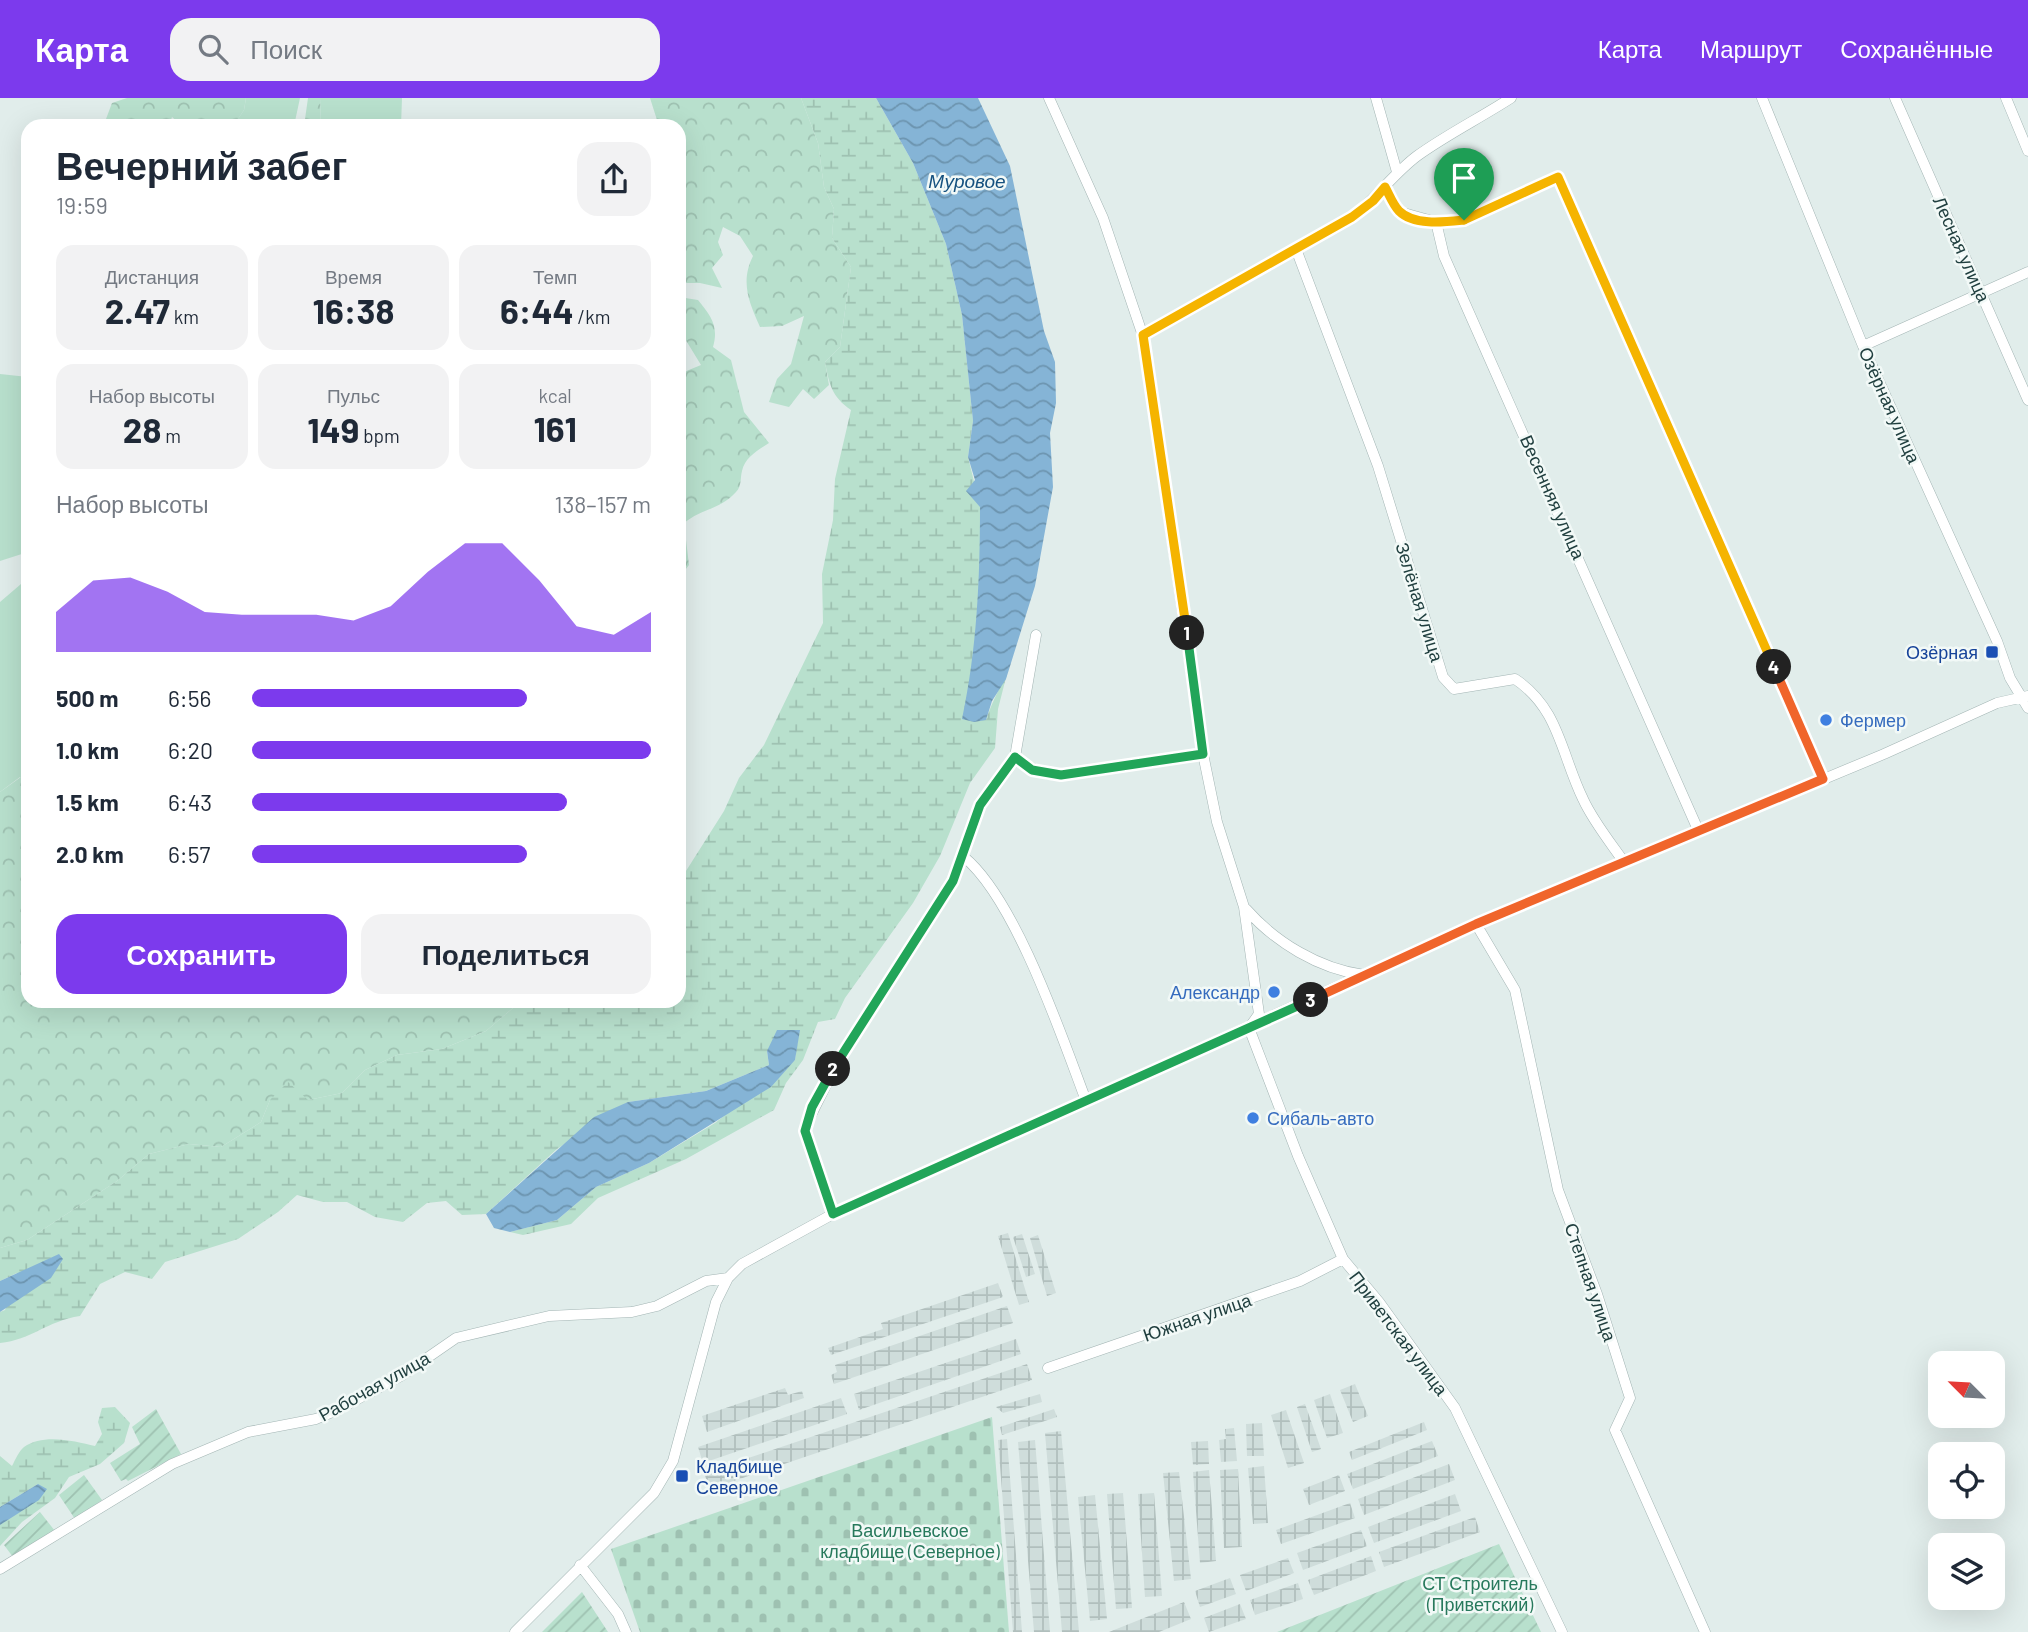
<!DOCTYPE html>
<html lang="ru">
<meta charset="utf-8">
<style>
:root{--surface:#fff;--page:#f2f2f3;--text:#1f2937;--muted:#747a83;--accent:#7c3aed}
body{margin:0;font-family:Barlow,sans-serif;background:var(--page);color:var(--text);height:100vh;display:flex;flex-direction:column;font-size:26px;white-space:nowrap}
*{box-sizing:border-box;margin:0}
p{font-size:23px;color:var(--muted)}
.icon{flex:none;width:38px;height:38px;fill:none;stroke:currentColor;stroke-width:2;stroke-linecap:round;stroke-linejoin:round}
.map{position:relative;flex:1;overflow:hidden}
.side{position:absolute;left:21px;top:21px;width:665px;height:889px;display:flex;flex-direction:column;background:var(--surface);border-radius:21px;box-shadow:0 7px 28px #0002}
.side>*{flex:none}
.needle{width:46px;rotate:294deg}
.fabs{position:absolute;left:1928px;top:1253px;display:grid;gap:14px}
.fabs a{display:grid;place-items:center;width:77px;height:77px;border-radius:14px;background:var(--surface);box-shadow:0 7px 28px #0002;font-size:35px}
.pin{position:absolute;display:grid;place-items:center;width:60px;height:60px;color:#fff;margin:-72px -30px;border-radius:50% 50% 50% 0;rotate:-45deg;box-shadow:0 0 7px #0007}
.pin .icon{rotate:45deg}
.km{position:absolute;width:35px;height:35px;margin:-18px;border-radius:50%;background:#222;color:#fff;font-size:19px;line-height:35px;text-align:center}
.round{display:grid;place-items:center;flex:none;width:74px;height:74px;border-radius:21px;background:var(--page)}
.headline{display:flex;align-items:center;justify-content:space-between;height:119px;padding:0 35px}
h1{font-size:38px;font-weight:700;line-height:52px}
.metrics{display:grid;grid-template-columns:repeat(3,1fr);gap:10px;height:119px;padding:7px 35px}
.metrics div{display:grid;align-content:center;border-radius:18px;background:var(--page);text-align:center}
.metrics b{font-size:35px;font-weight:700}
.metrics small{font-size:19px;font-weight:400}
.metrics p{font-size:19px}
.chart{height:196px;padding:14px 35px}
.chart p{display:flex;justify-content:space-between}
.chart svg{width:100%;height:126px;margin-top:7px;fill:var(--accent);opacity:.7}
.button{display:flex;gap:14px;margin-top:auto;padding:14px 35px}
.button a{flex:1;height:80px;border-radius:21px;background:var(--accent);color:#fff;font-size:28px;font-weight:700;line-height:80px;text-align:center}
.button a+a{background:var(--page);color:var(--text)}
ul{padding:0 35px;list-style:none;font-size:23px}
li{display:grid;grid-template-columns:112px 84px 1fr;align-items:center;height:52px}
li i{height:18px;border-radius:9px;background:var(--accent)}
header{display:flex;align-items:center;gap:42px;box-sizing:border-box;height:98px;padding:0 35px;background:var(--accent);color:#fff}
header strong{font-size:33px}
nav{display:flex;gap:38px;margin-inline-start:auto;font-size:24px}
.search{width:490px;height:63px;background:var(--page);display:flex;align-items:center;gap:18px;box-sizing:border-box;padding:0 24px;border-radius:21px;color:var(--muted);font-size:26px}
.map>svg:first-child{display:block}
</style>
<header>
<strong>Карта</strong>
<div class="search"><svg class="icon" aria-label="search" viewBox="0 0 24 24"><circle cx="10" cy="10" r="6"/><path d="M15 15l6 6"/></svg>Поиск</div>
<nav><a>Карта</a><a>Маршрут</a><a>Сохранённые</a></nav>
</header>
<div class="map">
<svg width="2028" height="1534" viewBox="0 0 2028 1534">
<defs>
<pattern id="industrial-grid" width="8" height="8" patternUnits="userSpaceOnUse" patternTransform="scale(1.75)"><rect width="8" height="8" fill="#cfdddb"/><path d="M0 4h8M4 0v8" fill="none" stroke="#b1bfbd"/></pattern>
<pattern id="forest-crowns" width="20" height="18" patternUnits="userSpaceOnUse" patternTransform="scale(1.75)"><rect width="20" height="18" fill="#b8e0cd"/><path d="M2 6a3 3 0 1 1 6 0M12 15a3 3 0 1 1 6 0" fill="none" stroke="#9ec1b1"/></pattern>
<pattern id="wetland-marsh" width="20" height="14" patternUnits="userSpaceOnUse" patternTransform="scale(1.75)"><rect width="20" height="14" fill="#b8e0cd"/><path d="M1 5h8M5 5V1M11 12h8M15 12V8" fill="none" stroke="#9ec1b1"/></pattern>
<pattern id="cemetery-stones" width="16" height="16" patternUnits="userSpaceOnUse" patternTransform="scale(1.75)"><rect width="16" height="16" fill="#b8e0cd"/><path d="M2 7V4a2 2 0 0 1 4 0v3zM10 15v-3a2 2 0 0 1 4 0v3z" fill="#9ec1b1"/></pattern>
<pattern id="garden-furrows" width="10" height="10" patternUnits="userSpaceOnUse" patternTransform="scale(1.75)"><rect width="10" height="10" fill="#b8e0cd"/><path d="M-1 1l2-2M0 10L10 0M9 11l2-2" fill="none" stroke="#9ec1b1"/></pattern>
<pattern id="water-waves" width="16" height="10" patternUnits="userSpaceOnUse" patternTransform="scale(1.75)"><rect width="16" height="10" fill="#85b4d6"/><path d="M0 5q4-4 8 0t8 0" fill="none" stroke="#6c94af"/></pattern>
</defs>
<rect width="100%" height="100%" fill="#e1edeb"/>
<path fill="url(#industrial-grid)" d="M1008,1135l21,69 -10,3 -21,-69z
M1022,1136l13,40 -9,3 -13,-40z
M1038,1137l18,58 -9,3 -17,-58z
M998,1185l5,14 -172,58 -3,-7 55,-19 -2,-6z
M1007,1208l6,17 -179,61 -3,-9 6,-3 -2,-7z
M1016,1241l5,15 -162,56 -5,-16z
M1027,1266l5,16 -322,109 -6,-16z
M1355,1286l13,32 -15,6 -13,-32z
M785,1290l3,7 14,-4 2,7 -97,34 -5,-16z
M1040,1296l2,8 -39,11 -7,-6z
M1330,1296l13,39 -16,5 -13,-38z
M841,1300l6,16 -144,49 -5,-16z
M1305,1306l16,45 -9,3 -15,-45z
M1054,1311l3,8 -55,18 -2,-8z
M1286,1312l18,53 -16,5 -17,-53z
M1424,1324l3,8 -75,30 -3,-8z
M1262,1325l2,33h-17l-1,-32z
M1234,1330l3,33 -16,1 -2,-22 7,-1 -1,-10z
M1061,1333l18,201h-17l-17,-199z
M1007,1341l15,193h-9l-15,-192z
M1035,1342l15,192h-16l-16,-190z
M1208,1343l1,23 -16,1 -2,-23z
M1432,1343l6,15 -85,33 -6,-15z
M1449,1366l6,16 -91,35 -6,-16z
M1264,1368l4,57 -15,1 -5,-56z
M1238,1371l4,78 -18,1 -4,-78z
M1209,1372l7,91 -16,2 -7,-91z
M1179,1374l12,107 -17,2 -11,-108z
M1339,1377l6,16 -36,14 -6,-16z
M1123,1395l9,115 -16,1 -9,-115z
M1154,1395l8,103 -17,1 -7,-103z
M1455,1396l6,17 -87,32 -6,-16z
M1095,1397l12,124 -17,2 -12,-124z
M1350,1405l5,15 -74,26 -5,-14z
M1475,1419l5,15 -96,35 -5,-15z
M1361,1432l6,16 -64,24 -6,-17z
M1371,1458l5,15 -62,24 -6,-15z
M1288,1460l6,15 -48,18 -6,-16z
M1230,1480l6,16 -36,13 -5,-16z
M1298,1485l5,16 -48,16 -5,-15z
M1184,1504l7,17 -32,13h-50z
M1240,1506l6,15 -37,13 -5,-14z"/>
<path fill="#b8e0cd" d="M246,0h54l-6,28h-61l11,-16z
M320,0h82l-1,28h-80z
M0,276l28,3v175l-28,9z
M28,480v207l-8,-8 -20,15v-190z"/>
<path fill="url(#forest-crowns)" d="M127,0h119l-2,12 -10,15 17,1h-49l-6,-7 -6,7h-8l-10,-9 -3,9h-58l-5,-7 6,-16z
M308,0h12l1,28h-17z
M650,0h151l17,45 6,44 10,22 -2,29 19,29 -11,80 -15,15 4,23 -15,14 -11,-10 -14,18 -20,-5 8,-23 14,-15 13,-48 -22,10 -22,1c-11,-25 -20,-45 -7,-71l-13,-20 -17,-9 -5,15 5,13 -11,13 10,20 -22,-5h-21v-114l7,-15 -7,-1v-27h-16l-6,-6z
M679,199l19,3c13,16 21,26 15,47l18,13 13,52 25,31c-11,7 -24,14 -27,28 -2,7 0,15 -6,21 -15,17 -35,17 -52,31l5,42 -10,13v-204l22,-9 -22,-36z
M21,679l7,8v216h493l-35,30 -44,18 -45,6 -32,15 -23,23 -34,7h-38l-9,22 -40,25 -32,-3 -40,10 -32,27 -90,59 -27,8v-456z"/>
<path fill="url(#wetland-marsh)" d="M801,0h75l37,65 33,81 16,71 11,106 -5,36 12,49v73l-7,90 -10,50 23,1c7,-22 19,-39 25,-62l-13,51 -3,39 -25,35 -30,73 -27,47 -68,95 -10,21 -17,3 -15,38 -17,23 -12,27 -88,49 -88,39 -27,26 -48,11 -13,-3 47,-12 39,-33 53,-24 66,-40 80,-63 4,-30 -32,21 2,14 -63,26 -78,11 -71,47 -71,65 -24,1 -16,-14 -19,2 -24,19 -28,-5 -28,-15h-24l-26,-7 -19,17 -40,27 -73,23 -13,17 -27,-7 -25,12 -20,32c-33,5 -49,24 -80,27v-31l5,-2 12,-37 -17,8v-33l27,-8 90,-59 32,-27 40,-10 32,3 40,-25 9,-22 18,-18 20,18 34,-7 23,-23 32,-15 45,-6 44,-18 35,-30h158v-119l45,-71 15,-33 25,-33 59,-122 -1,-49 11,-54 2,-41 16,-69c-19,-13 -22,-26 -26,-48l15,-15 11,-80 -19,-29 2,-29 -10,-22 -6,-44z
M115,1309l15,16 -6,20 -24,21 -31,13 -14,21 -33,24 -22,24v-21l38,-41 -38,23v-51l12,10c3,-6 7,-15 12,-19 19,-14 51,-6 71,-1l7,-12 -4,-12 4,-14z"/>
<path fill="url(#cemetery-stones)" d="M992,1319l17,215h-369l-29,-83z"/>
<path fill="url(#garden-furrows)" d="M156,1311l25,45 -53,27 -2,-2 -5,2 -11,-18 30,-19 -8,-17z
M84,1377l18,25 -27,19 -16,-24z
M40,1414l15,19 -39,30 -12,-16z
M1499,1446l42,88h-264z
M582,1494l26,40h-66z"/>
<path fill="url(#water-waves)" d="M876,0h102l32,68 34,165 11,31 1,41 -6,30 3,54 -18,99 -29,93 -14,22 -6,19 -12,2 -12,-3c15,-70 18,-140 18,-212l-14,-16 9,-11 -7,-23 5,-36 -11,-106 -16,-71 -33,-81z
M777,932h23l-5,30 -24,27 -122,76 -53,24 -39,33 -47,12 -16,-4 -8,-14 108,-97 34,-15 78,-11 63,-26 -2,-14z
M59,1156l4,5 -12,19 -51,34v-31z
M38,1386l9,5 -8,11 -39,25v-18z"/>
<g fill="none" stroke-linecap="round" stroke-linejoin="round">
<defs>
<path id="minor" d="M1049,0l54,120 40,118 60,418 14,68 27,85 15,107 -10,14 49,128 45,103 36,43 76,106 107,224
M1376,0l21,74
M1762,0l101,248 134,295 13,37 18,30
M1895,0l133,302
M2006,0l22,53
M1385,89l15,25 36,10 8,34 255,576
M1436,124l28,-2 94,-43 265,602
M1296,151l82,217 65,211 11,12 61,-10c44,29 46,75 68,120 10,22 27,43 41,63
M1143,238l209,-119c24,-18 41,-43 65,-61 29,-21 63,-38 94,-58
M1863,248l165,-74
M1015,659c15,11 26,18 46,18l142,-21
M964,759c51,42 97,177 121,241
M1246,811c29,33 73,60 118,66
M1476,826l39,66 43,200 39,104 33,104 -15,32 90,202
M833,1116l-28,-83 3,-10 34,-68 111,-171 27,-77 35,-48 21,-122
M1048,1270l252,-87 43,-22
M580,1467l38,49 8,18
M0,1471l172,-105 76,-32 68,-13 19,-8 66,-35 55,-38 93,-22 83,-4 25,-6 49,-25 22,-3
M515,1534l139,-139 19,-32 43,-159 12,-24 14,-14 91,-50 643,-290 408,-170 113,-51 31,-7"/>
</defs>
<use href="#minor" stroke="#a3b5b4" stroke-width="11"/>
<use href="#minor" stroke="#fff" stroke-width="10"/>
</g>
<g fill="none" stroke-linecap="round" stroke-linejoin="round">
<defs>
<path id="split-1" d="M1187,535l-44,-298 209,-118 21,-16 12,-14c4,7 8,18 14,24 15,15 46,11 65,9"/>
<path id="split-2" d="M833,971l120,-188 27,-76 35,-48 17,13 29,5 142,-21 -16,-121"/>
<path id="split-3" d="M833,971l-21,38 -7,24 28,83 478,-214"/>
<path id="split-4" d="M1311,902l165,-76 347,-145 -49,-112"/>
<path id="split-5" d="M1464,122l94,-43 216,490"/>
</defs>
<use href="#split-1" stroke="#fff" stroke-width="14"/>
<use href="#split-2" stroke="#fff" stroke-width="14"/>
<use href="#split-3" stroke="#fff" stroke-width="14"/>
<use href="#split-4" stroke="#fff" stroke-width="14"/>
<use href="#split-5" stroke="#fff" stroke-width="14"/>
<use href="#split-1" stroke="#f5b400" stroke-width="9"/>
<use href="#split-2" stroke="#22a559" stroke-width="9"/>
<use href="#split-3" stroke="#22a559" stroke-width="9"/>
<use href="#split-4" stroke="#f0652b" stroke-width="9"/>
<use href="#split-5" stroke="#f5b400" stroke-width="9"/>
</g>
<g fill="#1a4fb4" stroke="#f2f9f7" stroke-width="2.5">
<rect x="1985" y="547" width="14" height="14" rx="3.5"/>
<rect x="675" y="1371" width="14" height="14" rx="3.5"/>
</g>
<g fill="#3f7fe0" stroke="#f2f9f7" stroke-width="2.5">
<circle cx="1826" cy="622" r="7"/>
<circle cx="1274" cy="894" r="7"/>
<circle cx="1253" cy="1020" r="7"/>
</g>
<g text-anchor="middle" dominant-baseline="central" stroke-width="5" stroke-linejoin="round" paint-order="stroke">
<g font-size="18" fill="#203f3f" stroke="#f2f9f7">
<text transform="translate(1962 151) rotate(66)">Лесная улица</text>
<text transform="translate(1890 307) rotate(66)">Озёрная улица</text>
<text transform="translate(1553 399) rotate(66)">Весенняя улица</text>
<text transform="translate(1420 504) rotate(73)">Зелёная улица</text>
<text transform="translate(1591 1184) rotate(71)">Степная улица</text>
<text transform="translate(1197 1219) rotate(-19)">Южная улица</text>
<text transform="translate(1399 1235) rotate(53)">Приветская улица</text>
<text transform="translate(374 1288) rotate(-29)">Рабочая улица</text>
</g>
<g font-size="18" fill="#164399" stroke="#f2f9f7" text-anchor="end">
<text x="1978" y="554">Озёрная</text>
<text x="696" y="1368" text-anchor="start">Кладбище<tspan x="696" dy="21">Северное</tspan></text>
</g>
<g font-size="18" fill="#366cbe" stroke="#f2f9f7" text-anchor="start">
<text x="1840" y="622">Фермер</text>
<text x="1260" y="894" text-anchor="end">Александр</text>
<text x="1267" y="1020">Сибаль-авто</text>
</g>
<g font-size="18" fill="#27795c" stroke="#f2f9f7">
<text x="910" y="1432">Васильевское<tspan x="910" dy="21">кладбище (Северное)</tspan></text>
<text x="1480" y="1485">СТ Строитель<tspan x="1480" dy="21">(Приветский)</tspan></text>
</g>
<g font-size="19" font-style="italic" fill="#15517f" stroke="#f2f9f7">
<text x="967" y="82">Муровое</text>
</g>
</g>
</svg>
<div class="fabs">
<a><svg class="needle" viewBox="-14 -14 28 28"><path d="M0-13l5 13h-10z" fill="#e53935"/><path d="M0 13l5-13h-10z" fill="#747a83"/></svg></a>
<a><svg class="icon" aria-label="locate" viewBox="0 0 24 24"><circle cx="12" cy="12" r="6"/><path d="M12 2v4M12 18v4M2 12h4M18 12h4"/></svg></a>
<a><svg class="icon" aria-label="layers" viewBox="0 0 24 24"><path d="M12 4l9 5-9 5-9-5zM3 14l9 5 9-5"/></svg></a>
</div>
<div class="pin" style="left:1464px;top:122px;background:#1e9e55"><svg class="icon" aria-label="arrive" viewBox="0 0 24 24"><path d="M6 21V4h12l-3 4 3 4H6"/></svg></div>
<b class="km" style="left:1187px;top:535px">1</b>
<b class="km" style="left:833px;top:971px">2</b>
<b class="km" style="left:1311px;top:902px">3</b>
<b class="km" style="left:1774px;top:569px">4</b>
<section class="side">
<div class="headline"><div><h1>Вечерний забег</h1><p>19:59</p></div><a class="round"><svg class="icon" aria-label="share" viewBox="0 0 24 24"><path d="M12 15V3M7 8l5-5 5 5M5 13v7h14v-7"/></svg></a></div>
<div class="metrics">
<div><p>Дистанция</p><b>2.47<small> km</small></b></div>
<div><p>Время</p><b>16:38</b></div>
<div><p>Темп</p><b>6:44<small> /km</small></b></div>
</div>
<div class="metrics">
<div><p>Набор высоты</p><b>28<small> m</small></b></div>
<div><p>Пульс</p><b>149<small> bpm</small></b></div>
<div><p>kcal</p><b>161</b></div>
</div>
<div class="chart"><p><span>Набор высоты</span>138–157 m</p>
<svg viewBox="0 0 160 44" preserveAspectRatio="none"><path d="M0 44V30L10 19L20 18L30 23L40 30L50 31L60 31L70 31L80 33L90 28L100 16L110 6L120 6L130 19L140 35L150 38L160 30V44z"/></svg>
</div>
<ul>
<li><b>500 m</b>6:56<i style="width:69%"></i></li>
<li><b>1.0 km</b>6:20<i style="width:100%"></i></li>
<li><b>1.5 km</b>6:43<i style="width:79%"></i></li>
<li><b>2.0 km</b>6:57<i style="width:69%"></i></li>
</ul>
<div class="button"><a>Сохранить</a><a>Поделиться</a></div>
</section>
</div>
